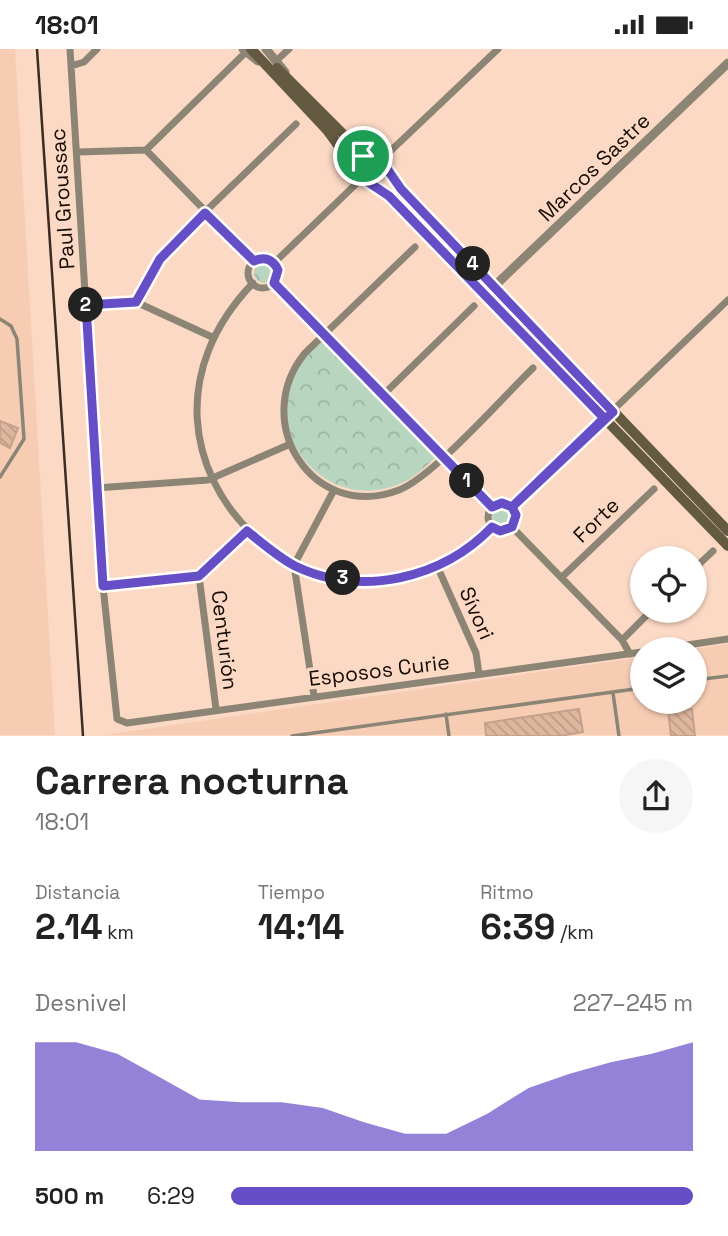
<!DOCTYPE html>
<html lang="es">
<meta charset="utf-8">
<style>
:root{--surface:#fff;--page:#f6f6f6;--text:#222;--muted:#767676;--accent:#664ec7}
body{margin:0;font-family:"Space Grotesk",sans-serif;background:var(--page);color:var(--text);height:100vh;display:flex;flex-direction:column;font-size:26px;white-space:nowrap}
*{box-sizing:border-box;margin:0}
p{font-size:23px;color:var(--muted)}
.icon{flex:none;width:38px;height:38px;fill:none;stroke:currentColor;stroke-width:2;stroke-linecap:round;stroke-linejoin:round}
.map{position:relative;height:687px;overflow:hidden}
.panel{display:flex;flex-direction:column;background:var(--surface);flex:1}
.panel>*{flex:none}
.buttons{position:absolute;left:630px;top:497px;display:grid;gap:14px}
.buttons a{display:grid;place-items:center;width:77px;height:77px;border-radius:50%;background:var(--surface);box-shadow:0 2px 5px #0004;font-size:35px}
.pin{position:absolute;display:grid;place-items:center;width:60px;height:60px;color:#fff;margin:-30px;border:4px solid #fff;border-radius:50%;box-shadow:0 2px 7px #0007}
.km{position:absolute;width:35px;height:35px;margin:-18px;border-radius:50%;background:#222;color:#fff;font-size:19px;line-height:35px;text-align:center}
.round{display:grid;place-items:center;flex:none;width:74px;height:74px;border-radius:37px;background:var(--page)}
.headline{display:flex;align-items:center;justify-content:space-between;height:119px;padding:0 35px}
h1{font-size:38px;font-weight:700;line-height:52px}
.figures{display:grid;grid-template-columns:repeat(3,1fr);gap:10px;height:119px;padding:7px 35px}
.figures div{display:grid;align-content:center}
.figures b{font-size:35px;font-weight:700}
.figures small{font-size:19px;font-weight:400}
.figures p{font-size:19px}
.chart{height:196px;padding:14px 35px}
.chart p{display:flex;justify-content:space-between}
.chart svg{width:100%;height:126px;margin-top:7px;fill:var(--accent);opacity:.7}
ul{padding:0 35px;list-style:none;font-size:23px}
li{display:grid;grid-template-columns:112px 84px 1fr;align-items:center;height:52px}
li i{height:18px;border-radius:9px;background:var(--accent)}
.status{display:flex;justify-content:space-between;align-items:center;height:49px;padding:0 35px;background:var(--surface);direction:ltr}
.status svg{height:19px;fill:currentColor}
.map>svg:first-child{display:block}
</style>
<div class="status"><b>18:01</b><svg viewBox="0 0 49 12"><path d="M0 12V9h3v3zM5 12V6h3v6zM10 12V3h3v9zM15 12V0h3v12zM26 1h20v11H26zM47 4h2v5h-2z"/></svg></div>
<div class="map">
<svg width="728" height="687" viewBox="0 0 728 687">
<defs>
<pattern id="forest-crowns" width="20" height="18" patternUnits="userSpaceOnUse" patternTransform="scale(1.75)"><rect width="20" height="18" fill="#b8d5c0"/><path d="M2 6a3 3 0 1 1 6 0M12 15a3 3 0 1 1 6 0" fill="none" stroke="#9db6a4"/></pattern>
<pattern id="building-back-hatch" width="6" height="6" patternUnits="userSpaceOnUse" patternTransform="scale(1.75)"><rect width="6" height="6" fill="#deb69e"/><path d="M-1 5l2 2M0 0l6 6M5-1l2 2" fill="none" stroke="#be9b87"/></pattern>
</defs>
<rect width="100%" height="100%" fill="#fcd9c4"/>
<path fill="#f6ccb3" d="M0,0h15l40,686h-55z
M728,595v91h-624l538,-78v45h53l-2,-53z"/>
<path fill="url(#forest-crowns)" d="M254 224a10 10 0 1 1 20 0a10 10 0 1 1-20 0Z
M323,290l113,118c-12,11 -23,22 -39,28 -72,28 -139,-52 -100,-119 6,-10 18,-19 26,-27z
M492 468a10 10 0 1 1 20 0a10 10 0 1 1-20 0Z"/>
<path fill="url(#building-back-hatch)" stroke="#c3a18d" stroke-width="2" d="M0,372l18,7 -8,20 -10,-5z
M579,660l4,23 -23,4h-74l-1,-13z
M692,660l3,27h-24l-3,-25z"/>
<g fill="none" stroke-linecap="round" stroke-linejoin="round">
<path stroke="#8c8575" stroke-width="3.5" d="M0,270l11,7 6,13 7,100 -24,38
M695,631l33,-4
M613,644l6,43
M446,665l3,22
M292,687l350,-48"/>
<path stroke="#8c8575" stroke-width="7" d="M70,0l33,537 14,133 10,4 515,-71
M276,12l13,-12
M71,17l13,-4 13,-13
M146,101l108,111
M77,103l69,-2 100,-98
M381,111l117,-111
M415,198l-110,106c-56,69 8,170 94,137 34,-13 105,-94 134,-122
M248 224a15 15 0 1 1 30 0a15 15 0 1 1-30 0Z
M274,214l82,-79
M253,234c-169,176 84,408 239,244
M274,234l218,224
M136,253l24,-43 19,-22 117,-113
M86,256l50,-3 76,35
M383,346l91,-89
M96,439l112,-8 80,-35
M488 468a14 14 0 1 1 28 0a14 14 0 1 1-28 0Z
M512,458l216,-207
M512,478l110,113 8,14
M438,519l38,85 3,21
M695,519l18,-17
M199,527l17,133
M562,528l92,-88
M103,537l96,-10 48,-44
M622,591l29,-29
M660,600l68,-10
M314,647l-20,-131 40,-75"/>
<path stroke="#8c8575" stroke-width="9" d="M243,0l15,12
M266,0l19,23
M484,247l244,-233"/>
<path stroke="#645a42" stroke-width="10" d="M251,0l76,81 33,45 29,21 339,350
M277,19l68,68 36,24 20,29 327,342"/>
<path stroke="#3a2b23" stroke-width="2.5" d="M37,0l46,687"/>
</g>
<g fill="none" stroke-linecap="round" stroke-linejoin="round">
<defs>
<path id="route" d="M363,107l-5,14 7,10 24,16 215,222 -7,7 -85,82 -10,-4 -10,4 -218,-224 4,-13c-5,-11 -14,-14 -24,-9l-49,-48 -45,46 -24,43 -50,3 17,281 96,-10 48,-45c15,12 31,26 48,35 67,32 148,12 197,-39l8,4 12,-4 4,-12 -4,-8 101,-95 -212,-223 -20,-29 -11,-6 -7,2"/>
</defs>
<use href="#route" stroke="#fff" stroke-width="14"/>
<use href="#route" stroke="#664ec7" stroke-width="9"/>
</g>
<g text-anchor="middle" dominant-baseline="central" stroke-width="7" stroke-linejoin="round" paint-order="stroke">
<g font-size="21" fill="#160b05" stroke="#fcd9c4">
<text transform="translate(594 118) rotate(-44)">Marcos Sastre</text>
<text transform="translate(62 150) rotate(-94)">Paul Groussac</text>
<text transform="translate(596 471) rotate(-44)">Forte</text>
<text transform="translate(477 564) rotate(66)">Sívori</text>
<text transform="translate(225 591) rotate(83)">Centurión</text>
<text transform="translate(379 621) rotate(-7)">Esposos Curie</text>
</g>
</g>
</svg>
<div class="buttons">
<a><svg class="icon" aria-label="locate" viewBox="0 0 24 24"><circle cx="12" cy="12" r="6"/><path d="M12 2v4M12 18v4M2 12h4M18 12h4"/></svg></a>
<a><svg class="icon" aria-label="layers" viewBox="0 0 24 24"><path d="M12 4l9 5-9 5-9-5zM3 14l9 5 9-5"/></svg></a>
</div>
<div class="pin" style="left:363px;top:107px;background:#1e9e55"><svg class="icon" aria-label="arrive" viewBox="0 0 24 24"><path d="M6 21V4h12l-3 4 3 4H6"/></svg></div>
<b class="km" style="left:467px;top:432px">1</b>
<b class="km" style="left:86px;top:256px">2</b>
<b class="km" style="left:343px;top:529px">3</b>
<b class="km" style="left:473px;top:215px">4</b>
</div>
<section class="panel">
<div class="headline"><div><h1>Carrera nocturna</h1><p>18:01</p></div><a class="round"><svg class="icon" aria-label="share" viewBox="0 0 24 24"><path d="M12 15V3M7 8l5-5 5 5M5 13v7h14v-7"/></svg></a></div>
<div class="figures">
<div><p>Distancia</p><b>2.14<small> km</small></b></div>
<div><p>Tiempo</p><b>14:14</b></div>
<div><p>Ritmo</p><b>6:39<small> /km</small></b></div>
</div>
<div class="chart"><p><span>Desnivel</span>227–245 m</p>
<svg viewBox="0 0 160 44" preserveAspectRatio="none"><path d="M0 44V6L10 6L20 10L30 18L40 26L50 27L60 27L70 29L80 34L90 38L100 38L110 31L120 22L130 17L140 13L150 10L160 6V44z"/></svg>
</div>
<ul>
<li><b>500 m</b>6:29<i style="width:100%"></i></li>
</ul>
</section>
